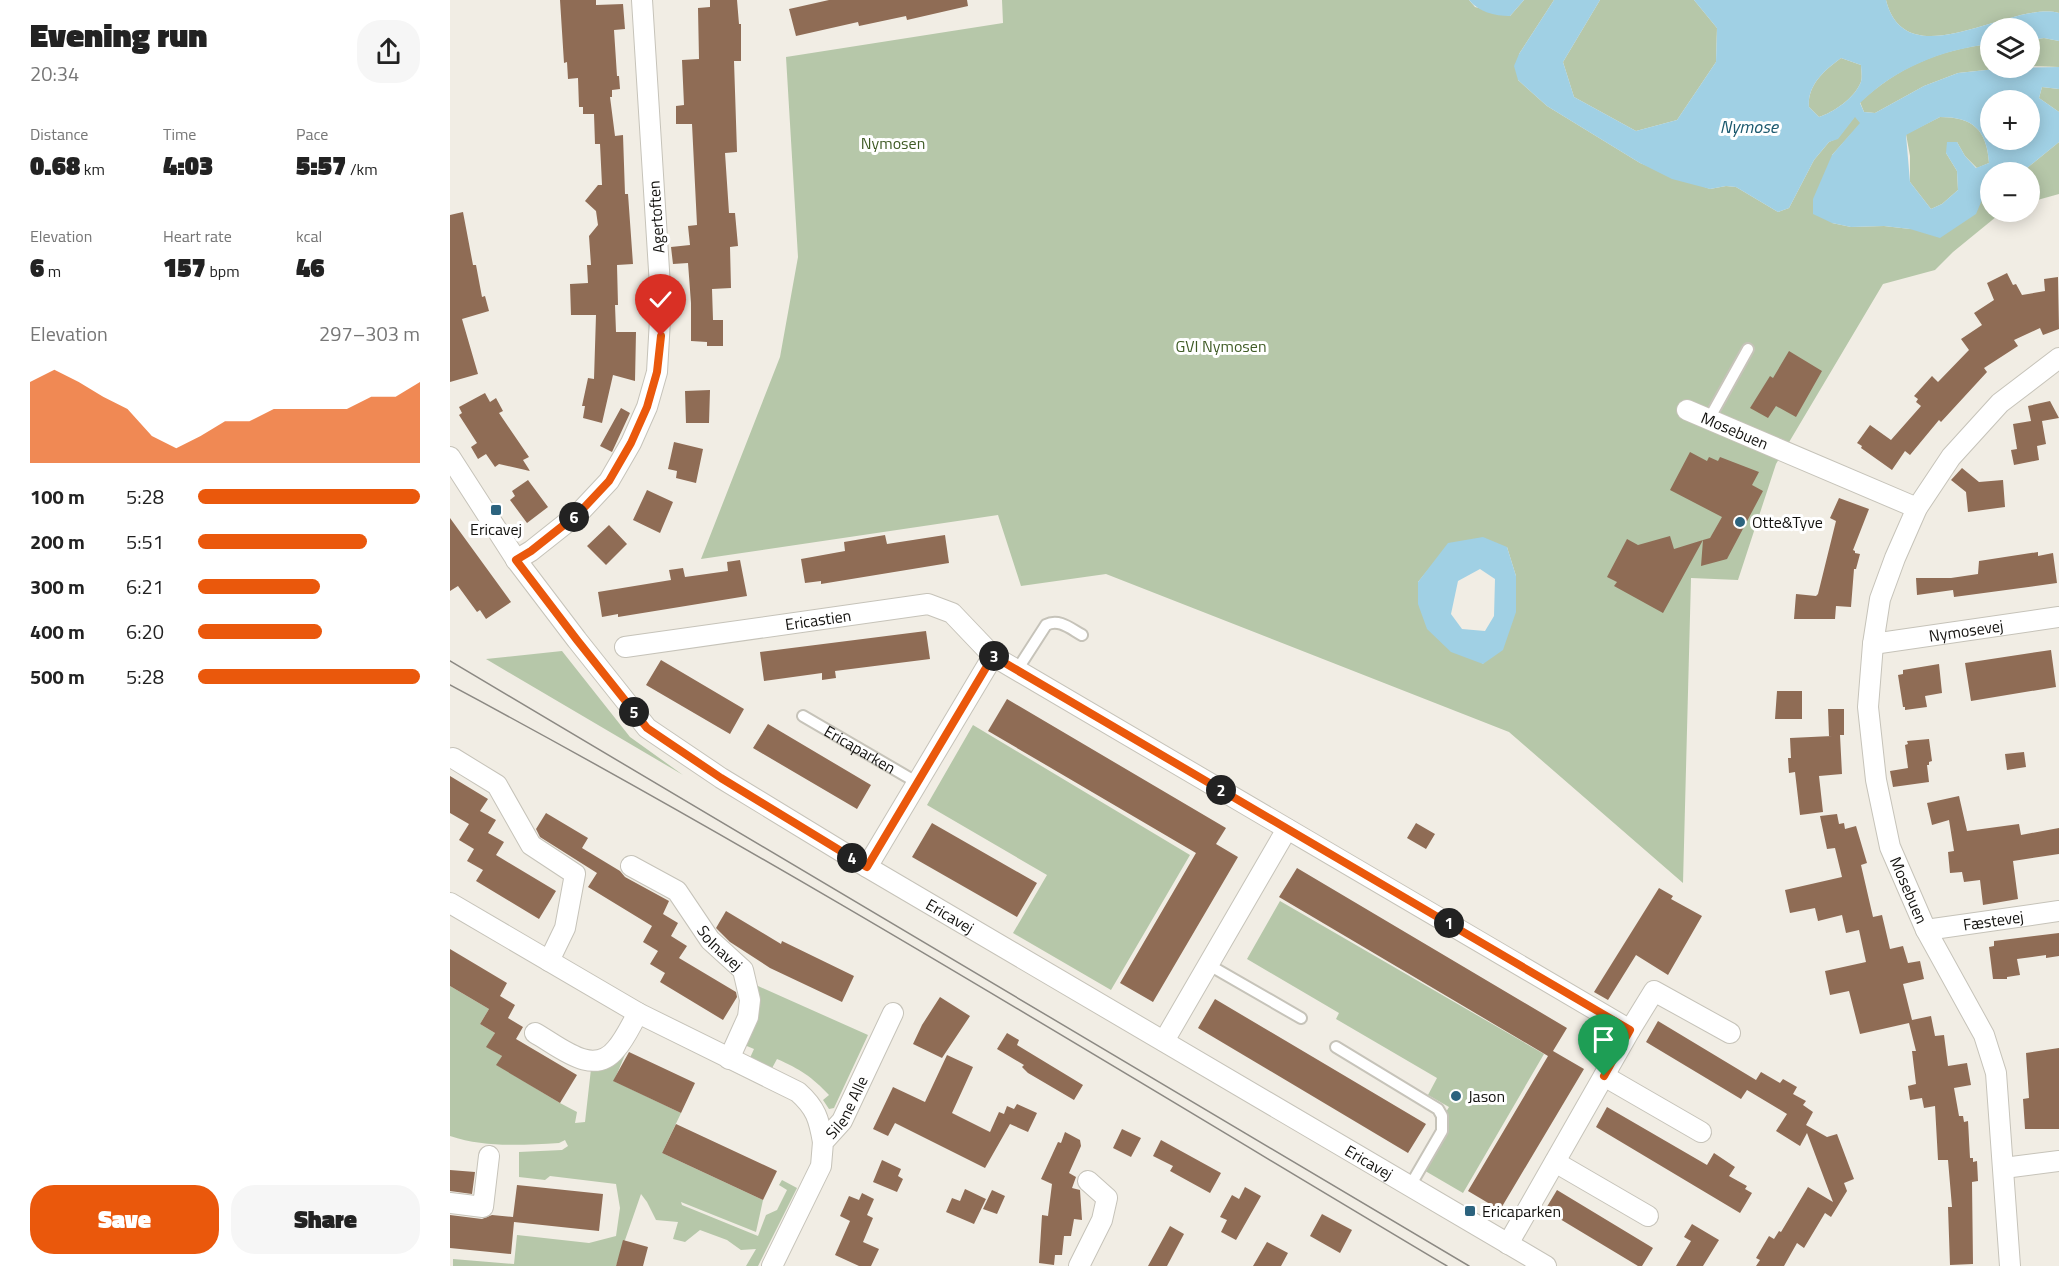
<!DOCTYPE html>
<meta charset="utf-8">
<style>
:root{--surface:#fff;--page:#f6f6f6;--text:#222;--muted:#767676;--accent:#ea580c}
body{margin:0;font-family:"Titillium Web",sans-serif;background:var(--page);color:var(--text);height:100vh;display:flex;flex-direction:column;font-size:22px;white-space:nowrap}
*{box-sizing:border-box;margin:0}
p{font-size:20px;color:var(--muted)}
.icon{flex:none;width:33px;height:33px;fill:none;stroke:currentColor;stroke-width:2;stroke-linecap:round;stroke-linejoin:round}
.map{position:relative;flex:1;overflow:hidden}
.sheet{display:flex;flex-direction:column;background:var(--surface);width:450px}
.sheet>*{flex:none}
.buttons{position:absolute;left:1530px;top:18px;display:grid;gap:12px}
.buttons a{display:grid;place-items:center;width:60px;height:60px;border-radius:50%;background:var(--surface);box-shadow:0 3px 15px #0003;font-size:30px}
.pin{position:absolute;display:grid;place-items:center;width:51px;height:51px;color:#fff;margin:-62px -26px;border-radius:50% 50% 50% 0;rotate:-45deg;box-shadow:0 0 6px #0007}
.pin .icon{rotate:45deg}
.km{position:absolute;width:30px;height:30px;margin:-15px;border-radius:50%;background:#222;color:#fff;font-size:16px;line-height:30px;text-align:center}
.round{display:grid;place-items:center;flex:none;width:63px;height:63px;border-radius:24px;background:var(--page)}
.headline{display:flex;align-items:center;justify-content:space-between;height:102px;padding:0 30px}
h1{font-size:33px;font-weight:800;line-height:45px}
.stats{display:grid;grid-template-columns:repeat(3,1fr);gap:9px;height:102px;padding:6px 30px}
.stats div{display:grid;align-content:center}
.stats b{font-size:26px;font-weight:800}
.stats small{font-size:16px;font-weight:400}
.stats p{font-size:16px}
.chart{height:168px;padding:12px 30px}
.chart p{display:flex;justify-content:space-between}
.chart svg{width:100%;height:108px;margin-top:6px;fill:var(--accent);opacity:.7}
.cta{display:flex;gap:12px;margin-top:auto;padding:12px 30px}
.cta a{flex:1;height:69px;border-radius:24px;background:var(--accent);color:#fff;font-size:24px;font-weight:800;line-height:69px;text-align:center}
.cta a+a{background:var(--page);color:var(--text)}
ul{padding:0 30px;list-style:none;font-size:20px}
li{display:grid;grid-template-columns:96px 72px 1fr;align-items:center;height:45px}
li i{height:15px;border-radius:8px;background:var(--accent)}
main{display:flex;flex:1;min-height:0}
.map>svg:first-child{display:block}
</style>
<main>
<section class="sheet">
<div class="headline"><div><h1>Evening run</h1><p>20:34</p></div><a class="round"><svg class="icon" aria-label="share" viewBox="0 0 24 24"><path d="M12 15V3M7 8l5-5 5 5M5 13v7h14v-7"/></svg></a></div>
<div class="stats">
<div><p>Distance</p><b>0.68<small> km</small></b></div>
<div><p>Time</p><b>4:03</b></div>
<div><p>Pace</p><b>5:57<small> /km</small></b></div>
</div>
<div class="stats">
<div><p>Elevation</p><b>6<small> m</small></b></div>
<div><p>Heart rate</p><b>157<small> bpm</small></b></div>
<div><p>kcal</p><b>46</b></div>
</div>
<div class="chart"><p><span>Elevation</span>297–303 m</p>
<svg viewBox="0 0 160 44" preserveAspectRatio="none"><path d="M0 44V11L10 6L20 11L30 17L40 22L50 33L60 38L70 33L80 27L90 27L100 22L110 22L120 22L130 22L140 17L150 17L160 11V44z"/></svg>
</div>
<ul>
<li><b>100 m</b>5:28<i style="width:100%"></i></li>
<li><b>200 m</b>5:51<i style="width:76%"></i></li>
<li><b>300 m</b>6:21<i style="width:55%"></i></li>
<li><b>400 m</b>6:20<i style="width:56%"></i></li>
<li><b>500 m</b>5:28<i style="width:100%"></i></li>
</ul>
<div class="cta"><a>Save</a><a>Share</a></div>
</section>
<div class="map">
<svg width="1609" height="1266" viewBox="0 0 1609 1266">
<rect width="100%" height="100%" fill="#f1ede4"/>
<path fill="#b6c7a9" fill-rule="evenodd" d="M552,0h467l6,7 35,9 14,-16h30l-35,54 -1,26 29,26 93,57 70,26 16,-3 10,1 42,25 11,-4 25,-48 15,-18 9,-4 17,-22 6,7 -29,32v68l19,4 33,-1 26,3 80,-48v31h12l-49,40 -18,18 -52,14 -107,180 -38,116 -47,-2 -8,305 -174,-151 -403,-158 -85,12 -23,-71 -297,44 79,-202 18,-100 -12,-200 217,-34zM1057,547l9,29 -33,88 -65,-82 14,-17z
M1150,0h94l23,28 -1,34 -39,58 -41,11 -62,-34 -11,-35z
M1436,0h173v13c-48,-13 -153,67 -173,-13z
M1594,38l15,3v26l-29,-1v-26z
M1540,44v24h15l-47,5 -34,13 -49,27 -11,-1 -4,-10c39,-35 78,-52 130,-58z
M1391,58l20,7c0,5 2,14 -1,19 -7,15 -26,28 -41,33l-10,-10c-2,-22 16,-37 32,-49z
M1592,87l17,2v23l-20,-14z
M1490,117c33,0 47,13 49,46l-12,5 -12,-12 -8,-14 -11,11 11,18 1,19 -16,14 -11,5 -21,-27v-26l-4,-22z
M1609,142v52l-29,8v-30h-8z
M112,651l68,86 53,38 -197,-116z
M523,725l217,130 -79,135 -98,-57 34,-58 -120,-70z
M830,901l264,153 -81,139 -48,-28 34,-58 -21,-12 9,-17 -101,-59 3,-6 -92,-54z
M0,986l39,23 -9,15 15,9 -8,14 15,9 -5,9 63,38 17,9 -2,11 10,-1 6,-53 36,-19 -13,31 67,32 -19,40 101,47 -7,32 -75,-30 1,3 76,31 8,-21 11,-5 10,-20 -8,-5 3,-5 15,8 -39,78h-12l10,-17 -15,1 -14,-10 -27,-10 -15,12 -12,-3 5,-17 -22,-2 -9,-18 -6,-8 -25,72h-163v-7l61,5 3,-29 72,8 27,-7 4,-28 -4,-24 -66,-8 -5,4 -26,-3v-25l43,-2 6,-4 -3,-6 -6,3c-37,2 -73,5 -109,-7z
M308,986l110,49 -34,73 -5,1 -6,-9 6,-5c-17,-18 -29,-26 -52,-36l-6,11 -22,-10 5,-11 -12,-5 15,-37z"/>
<path fill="#a0d0e4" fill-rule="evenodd" d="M1019,0h55l-14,16c-16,0 -31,-4 -41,-16z
M1104,0h46l-37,62 11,35 62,34 41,-11 39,-58 1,-34 -23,-28h192c20,80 125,0 173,13v28l-15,-3 -14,2v-12h-40v16c-49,6 -94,24 -130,59l4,9 11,1 49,-27 34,-13 47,-5 54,-1v22l-17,-2 -3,11 20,14v30l-37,30h-32v9l-14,33 -36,24 -30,-9 -26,-3 -33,1 -19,-4 -19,-9v-15l19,-44 28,-32 -5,-6 -17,22 -9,3 -15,18 -25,48 -11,4 -42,-25 -10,-1 -16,3 -38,-10 -32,-16 -93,-57 -29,-26 -4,-14 5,-12zM1391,58l20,7c0,5 2,14 -1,19 -7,15 -26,28 -41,33l-10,-10c-2,-22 16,-37 32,-49zM1580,100v40h-40v-40zM1490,117c33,0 47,13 49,46l-13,5 -11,-12 -8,-14h-10l-1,11 11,18 1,19 -16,14 -11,5 -21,-27 -4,-47z
M1033,537l24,10 9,29v36l-13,38 -20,14 -32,-12 -24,-23 -9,-25v-22l30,-39zM1030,569l15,10 -1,37 -9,15 -23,-2 -11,-15 7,-33z"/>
<path fill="#8f6c55" d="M110,0h36v5l27,-1 2,25 -11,1 3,46h2l1,13 -8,1v7h-2l5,39 8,-1 2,59h3l5,70 -16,1 1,40h-3l1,27h20l-1,49 -22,-6 -11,48 -19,-5 2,-12h-3l6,-28 6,1 2,-64h-25l-1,-31 18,-1 -1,-18h4l-2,-29 9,-11 -2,-14 -11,-10 13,-16h4l-2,-41h-5l-1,-30h-11v-7h-4l-1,-29 -10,1 -1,-17 -3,1z
M260,0h27l2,24h2v37h-7l3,91 -12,1 4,60h6l3,33 -8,1 1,41 -19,1 1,31h10v26h-16v-4l-16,-1v-38l-3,-40 -15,1 -2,-17 19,-2 -2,-19 9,-1 -5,-101h-16v-18l8,-1 -2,-45 17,-1 -1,-51 12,-1z
M379,0h138l1,6 -61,14 -1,-4 -47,10 -1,-4 -62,14 -7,-27z
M13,212l10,53h3l6,32 3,-1 4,15 -27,8 16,55 -28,8v-167z
M1557,273l6,12 3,-1 6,11 23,-4 -1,-12 14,-2 1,52 -16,6 -3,-7 -26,12 4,6 -34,22 3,4 -46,50 -2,-2 -29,35 -5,-4 -13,19 -31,-22 1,-2 -5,-3 13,-18 21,15 30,-34 -5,-4 2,-3 -4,-3 18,-20 6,6 31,-32 -8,-11 21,-14 -8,-12 20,-13 -7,-17z
M1339,351l33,20 -26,46 -20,-11 -8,12 -18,-10 20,-32 3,2z
M260,390l-1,33h-23l-1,-32z
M35,393l5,9 6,-4 7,13 -4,2 30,44 -6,3 7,11 -31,-7 -4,3 -9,-13 -8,5 -7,-12 6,-4 -18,-28 3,-2 -3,-6z
M1600,401l9,17 -17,3 4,23 -9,2 2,14 -25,5 -3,-15 6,-1 -4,-25 18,-3 -3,-15z
M171,408l9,5 -18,39 -12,-6z
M224,442l29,7 -7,34 -20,-5 1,-7 -9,-2z
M1240,452l17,9 2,-4 9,4 2,-4 39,15 -7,13 11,6 -36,68 -26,7 2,-26 7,-2 12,-21 -52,-27z
M1512,468l17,14 24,-2 2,27 -37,5 -2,-20 -15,-12z
M78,480l20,27 -21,16 -17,-23 5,-4 -3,-5z
M197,490l26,12 -13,31 -27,-13z
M1389,498l30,11 -16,41 2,1v2l5,1 -4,15h-2l-3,38 -15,-1 -1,13h-41l2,-25 20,2 2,-2 18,-73 -6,-3z
M0,518l61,84 -25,17 -6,-9 -3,2 -19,-26 -8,5z
M159,525l18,19 -21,21 -19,-19z
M435,535l2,9 58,-9 4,28 -128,21v-3l-16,2 -4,-24 44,-8 -1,-9z
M1220,536l4,13 29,-9 -40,73 -49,-27 3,-4 -10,-5 20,-38 11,6z
M1588,552v4l15,-3 4,30 -103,14 -1,-7 -36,5 -1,-17h35l27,-4 1,-13z
M290,560l7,36 -129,21v-3l-16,3 -4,-25 73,-12 -2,-10 14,-2 2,9 43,-6 -1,-9z
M476,631l4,28 -95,12 1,7 -14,2v-7l-58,8 -4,-29z
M1601,650l5,37 -85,14 -6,-38z
M211,660l83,49 -14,25 -84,-49z
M1489,664l3,29 -17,3 2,11 -22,3v-3h-2l-5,-32 5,-1v-4z
M1327,691h25v28h-27z
M557,699l219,129 -10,16 22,13 -85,145 -33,-19 76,-130 -208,-122z
M1378,709h16v26h-4l2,39 -23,2 4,36 -23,3 -5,-43 -6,1 -1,-15h3l-1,-20 42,-2h-3z
M318,724l103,61 -14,24 -104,-61z
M1479,739l3,22 -3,1v3h-2l2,17 -36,5 -3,-16 18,-3 -3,-23 3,-1 -1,-3z
M1574,752l2,15 -19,3 -2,-16z
M0,776l38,23 -8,12 16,9 -8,13 16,9 -8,13 60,36 -17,28 -63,-38 7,-11 -16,-9 7,-12 -15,-9 10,-16 -19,-11z
M1509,796l8,35 52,-7 2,11 38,-7v26l-46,7 5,38 -35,6 -3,-25 -16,2 -2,-10 -12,1 -2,-21 6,-1 -5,-31 -17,5 -5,-22z
M96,813l42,25 -6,10 38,23 5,6 44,24 -6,13 15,9 -7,13 16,10 -8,12 57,34 1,5 -14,23 -63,-38 5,-9 -15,-9 8,-13 -15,-9 9,-16 -64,-39 9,-14 -57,-36 -4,-8z
M1387,814l2,10 5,-1 1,6 11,-3 11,37 -6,2 12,52 9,-2 8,34 13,-3 5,17 12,-2 4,18 -21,5 9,36 19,-4 4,20 9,-1 4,31 19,-3 4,22 -17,3 5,28h4l1,6 4,-1 2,37h3v4l4,-1 1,20 -6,1 1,82 -23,1 -2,-58h4l-4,-47h-10l-3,-54 -11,2 -2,-10 -12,2 -2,-14 8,-2 -4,-33h4l-7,-28 -49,11 -11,-43 -19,4 -5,-24 41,-9 -7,-32 -13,3 -4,-18 -24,6 -3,-13 -25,5 -5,-23 57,-13 -7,-29 -8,1 -7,-33z
M482,823l105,60 -20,34 -105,-60z
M966,823l19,11 -9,15 -19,-11z
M847,868l270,160 -14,23 31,18 -84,141 -32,-19 80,-135 -269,-159z
M1209,888l14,8 -2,3 31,17 -34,59 -32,-20 -28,45 -14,-8z
M276,911l55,33 1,-3 72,35 -12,26 -72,-34 -40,-26 -14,-14z
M1609,933v23l-13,2v-3l-29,4 3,16 -13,2v2h-14l-4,-32 5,-1v-5z
M0,949l57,34 -7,13 15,9 -7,13 15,9 -7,12 61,36 -17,28 -64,-38 6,-9 -16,-9 9,-14 -15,-9 9,-15 -39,-23z
M490,997l30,19 -28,42 -29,-14 9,-19z
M765,999l211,125 -18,29 -210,-125z
M1208,1021l98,59 5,-8 19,11 3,-4 14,8 -4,7 13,7 -3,4 10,7 -7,13 21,12 10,-3 17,45 -10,4 3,8 -16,26 -6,-4 -21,35 -7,-5 -13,23h-28l4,-6 -4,-2 13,-22 5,3 5,-8 2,1 27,-45 25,15 -26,-69 -7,13 -24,-15 11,-17 -40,-24 -6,9 -95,-57z
M557,1033l12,7 -2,5 66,40 -9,15 -46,-27 -6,-6 2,-2 -27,-16z
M1609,1048v81h-34l-2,-30 6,-1 -3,-45z
M179,1052l66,31 -14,30 -68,-32z
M497,1055l26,12 -21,46 38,19 9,-20 5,2 3,-8 7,3 3,-5 20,9 -9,19 -18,-8 -25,44 -90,-45 -7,13 -15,-7 20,-42 32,15z
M1157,1107l100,58 7,-12 21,14 -6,9 18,10 -2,3 7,4 -12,20 -144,-86z
M226,1124l101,47 -14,29 -101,-47z
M672,1129l19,9 -10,19 -18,-9z
M615,1132l15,8 1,6 -12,27 7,4 -4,11 8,2 2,30 -8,-1 -3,17h-7l-2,19h-7l-1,10 -15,-2 3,-48 6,1 4,-32 -11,-5 17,-37 3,1z
M711,1140l60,33 -11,20 -40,-22 3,-5 -20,-10z
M432,1160l19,9 -3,7 5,3 -6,13 -24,-10z
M0,1170l25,2 -3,22 -22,-3z
M67,1185l86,9 -4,37 -85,-9 -3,32 -61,-6v-33l32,4 10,-4 21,2z
M795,1187l16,9 -25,44 -15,-8 6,-12 -7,-3 12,-22 7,4z
M515,1189l21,10 -12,25 -28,-12 6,-14 8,3z
M542,1190l13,6 -8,18 -14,-5z
M1107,1190l96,58 -11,18h-4l-93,-56z
M412,1193l12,6 -7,16 6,3 -10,24 16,7 -8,17h-12l-24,-11 15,-34 -10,-5 9,-20 10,4z
M872,1214l30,16 -12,23 -30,-17z
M1242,1224l27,16 -16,26h-27l15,-25 -7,-4z
M720,1226l14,8 -17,32h-19z
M173,1240l25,7 -5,19h-27z
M817,1242l21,11 -7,13h-28z"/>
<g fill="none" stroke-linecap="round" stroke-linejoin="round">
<defs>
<g id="lane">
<path d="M1259,419l39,-70"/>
<path d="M567,670l29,-45c13,-7 25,4 36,10"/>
<path id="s1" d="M353,716l115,67"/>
<path d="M759,965l92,53"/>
<path d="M886,1047l102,62 4,7v15l-32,55"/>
</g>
<g id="street">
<path id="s2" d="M1237,410l230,98"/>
<path id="s3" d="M0,457l67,104 60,79 70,88 74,50 146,89 679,399"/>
<path d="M66,560l15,-9 48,-38 30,-32 22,-38 16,-36 10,-35 4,-70 -19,-302"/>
<path id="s4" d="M1423,644l186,-27"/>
<path id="s5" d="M175,647l303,-43 24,9 41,43 637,374 -122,214"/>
<path d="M3,758l44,27 34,60 44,29 -10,54 -16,33"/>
<path id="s6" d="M181,866l46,25 33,49 33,30 7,30 -2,17 -19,42"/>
<path d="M417,867l126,-211"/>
<path d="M0,903l188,110 160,79c18,16 21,27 25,50"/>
<path id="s7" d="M1476,930l133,-19"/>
<path d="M1180,1030l24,-39 76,42"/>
<path d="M85,1033c24,13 58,45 81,16 9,-10 15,-24 22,-36"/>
<path d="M714,1041l123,-212"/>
<path d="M1154,1076l97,56"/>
<path d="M1105,1162l93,54"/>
<path d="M1554,1168l55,-7"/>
<path d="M0,1203l33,4 6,-51"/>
<path id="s8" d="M322,1266l49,-100 2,-24 19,-21 51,-108"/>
<path d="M629,1266l23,-46 5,-22 -19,-17"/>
<path d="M1560,1266l-14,-193 -12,-38 -58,-105 -36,-83 -14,-67 -8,-73 5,-63 7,-45 15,-41 22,-50 34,-51 49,-54 59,-45"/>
</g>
</defs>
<use href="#lane" stroke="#c6c3b9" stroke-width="14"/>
<use href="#street" stroke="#c6c3b9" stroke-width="22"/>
<use href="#lane" stroke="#fff" stroke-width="10"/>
<use href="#street" stroke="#fff" stroke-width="20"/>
<path stroke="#8c8983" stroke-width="1.5" d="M0,661l1019,605
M0,685c339,181 666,384 997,581"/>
</g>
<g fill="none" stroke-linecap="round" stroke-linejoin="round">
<defs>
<path id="route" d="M211,336l-4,36 -10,35 -16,36 -22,38 -30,32 -48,38 -15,9 61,80 70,88 74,50 146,89 126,-211 637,374 -26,46"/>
</defs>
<use href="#route" stroke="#fff" stroke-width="12"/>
<use href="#route" stroke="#ea580c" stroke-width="8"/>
</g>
<g fill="#2c637e" stroke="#fff" stroke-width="2">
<rect x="40" y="504" width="12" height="12" rx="3"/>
<circle cx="1290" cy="522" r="6"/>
<circle cx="1006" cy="1096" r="6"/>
<rect x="1014" y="1205" width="12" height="12" rx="3"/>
</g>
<g text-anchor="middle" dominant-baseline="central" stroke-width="6" stroke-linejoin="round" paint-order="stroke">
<g font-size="16" fill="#3f5b25" stroke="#fff">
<text x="443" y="143">Nymosen</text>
<text x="771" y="346">GVI Nymosen</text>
</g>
<g font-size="16" fill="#13120f" stroke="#fff">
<text transform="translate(206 217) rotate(-94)">Agertoften</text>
<text stroke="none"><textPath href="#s2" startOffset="52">Mosebuen</textPath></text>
<text stroke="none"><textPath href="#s5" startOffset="195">Ericastien</textPath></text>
<text stroke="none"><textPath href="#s4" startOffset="94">Nymosevej</textPath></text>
<text stroke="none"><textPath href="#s1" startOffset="66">Ericaparken</textPath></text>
<text transform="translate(1459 890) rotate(67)">Mosebuen</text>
<text stroke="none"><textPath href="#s3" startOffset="692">Ericavej</textPath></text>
<text stroke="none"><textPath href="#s7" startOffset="68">Fæstevej</textPath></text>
<text stroke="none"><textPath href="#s6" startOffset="124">Solnavej</textPath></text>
<text stroke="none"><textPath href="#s8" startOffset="178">Silene Alle</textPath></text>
<text stroke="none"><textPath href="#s3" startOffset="1178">Ericavej</textPath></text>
</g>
<g font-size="16" fill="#13120f" stroke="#fff" text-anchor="start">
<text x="1302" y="522">Otte&amp;Tyve</text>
<text x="46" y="529" text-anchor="middle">Ericavej</text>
<text x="1018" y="1096">Jason</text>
<text x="1032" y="1211">Ericaparken</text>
</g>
<g font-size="18" font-style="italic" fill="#1d5a6f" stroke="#fff">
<text x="1299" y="126">Nymose</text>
</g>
</g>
</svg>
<div class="buttons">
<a><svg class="icon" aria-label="layers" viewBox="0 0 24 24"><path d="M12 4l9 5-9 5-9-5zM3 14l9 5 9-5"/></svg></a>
<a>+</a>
<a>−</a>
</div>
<div class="pin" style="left:1154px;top:1076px;background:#1e9e55"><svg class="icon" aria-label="arrive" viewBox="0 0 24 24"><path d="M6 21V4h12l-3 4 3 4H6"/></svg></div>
<div class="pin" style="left:211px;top:336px;background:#d93025"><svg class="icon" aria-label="check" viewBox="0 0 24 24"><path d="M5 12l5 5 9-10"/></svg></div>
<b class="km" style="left:999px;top:923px">1</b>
<b class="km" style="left:771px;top:790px">2</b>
<b class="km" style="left:544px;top:656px">3</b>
<b class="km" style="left:402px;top:858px">4</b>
<b class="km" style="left:184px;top:712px">5</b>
<b class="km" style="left:124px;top:517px">6</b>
</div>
</main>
